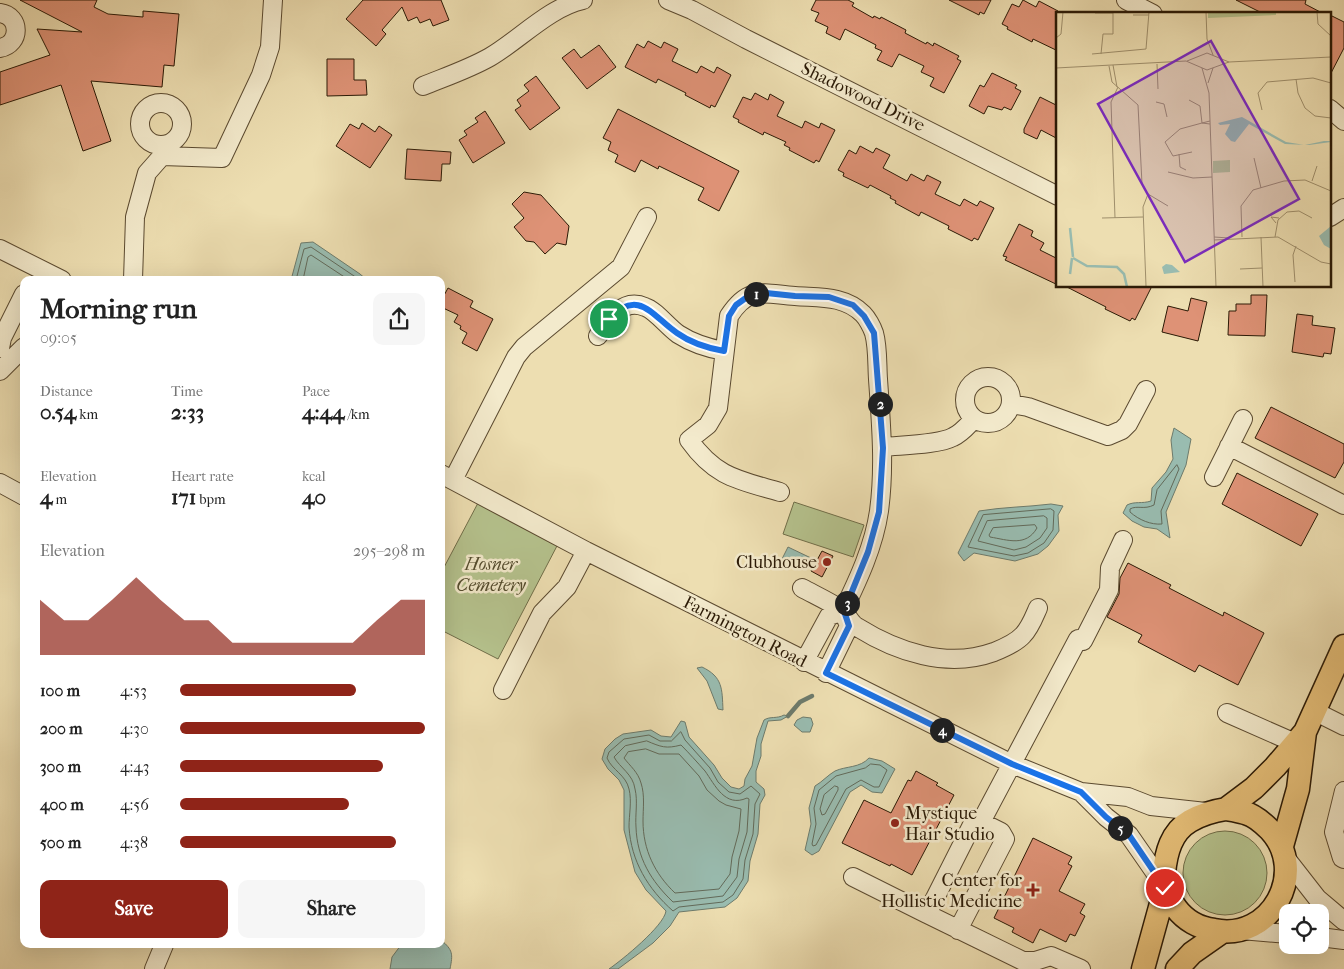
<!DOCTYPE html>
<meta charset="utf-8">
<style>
:root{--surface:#fff;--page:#f6f6f6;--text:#222;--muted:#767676;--accent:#8f2418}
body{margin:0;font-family:"IM FELL French Canon",serif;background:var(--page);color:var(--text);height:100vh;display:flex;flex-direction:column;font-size:19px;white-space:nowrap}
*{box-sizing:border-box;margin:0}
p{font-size:16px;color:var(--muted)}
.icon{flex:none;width:28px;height:28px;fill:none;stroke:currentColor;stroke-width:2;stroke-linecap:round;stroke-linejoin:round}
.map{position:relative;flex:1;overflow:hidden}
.sheet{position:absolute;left:20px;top:276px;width:425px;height:672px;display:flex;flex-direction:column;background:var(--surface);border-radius:10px;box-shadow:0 5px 20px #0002}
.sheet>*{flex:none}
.buttons{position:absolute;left:1279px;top:904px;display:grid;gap:10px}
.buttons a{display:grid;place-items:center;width:50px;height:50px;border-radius:10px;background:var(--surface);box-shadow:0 5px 20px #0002;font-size:25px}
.pin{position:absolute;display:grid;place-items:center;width:42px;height:42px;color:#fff;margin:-21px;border:2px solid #fff;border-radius:50%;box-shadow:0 1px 5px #0007}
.km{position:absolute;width:25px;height:25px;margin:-12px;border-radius:50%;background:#222;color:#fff;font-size:14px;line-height:25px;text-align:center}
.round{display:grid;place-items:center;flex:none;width:52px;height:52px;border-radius:10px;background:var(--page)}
.overview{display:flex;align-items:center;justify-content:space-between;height:85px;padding:0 20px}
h1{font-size:28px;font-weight:700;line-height:38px}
.stats{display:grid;grid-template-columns:repeat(3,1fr);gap:8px;height:85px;padding:5px 20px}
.stats div{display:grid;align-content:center}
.stats b{font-size:21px;font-weight:700}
.stats small{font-size:14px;font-weight:400}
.stats p{font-size:14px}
.chart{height:140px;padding:10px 20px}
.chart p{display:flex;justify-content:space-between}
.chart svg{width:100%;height:90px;margin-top:5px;fill:var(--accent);opacity:.7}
.primary-button{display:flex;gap:10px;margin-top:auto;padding:10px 20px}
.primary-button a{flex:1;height:58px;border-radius:10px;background:var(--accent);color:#fff;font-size:20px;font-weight:700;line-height:58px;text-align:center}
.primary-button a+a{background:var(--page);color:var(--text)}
ul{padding:0 20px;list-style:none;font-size:16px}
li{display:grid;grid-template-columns:80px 60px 1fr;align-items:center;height:38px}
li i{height:12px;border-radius:6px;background:var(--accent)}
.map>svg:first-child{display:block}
</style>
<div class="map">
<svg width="1344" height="969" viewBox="0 0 1344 969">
<rect width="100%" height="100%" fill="#eddeb1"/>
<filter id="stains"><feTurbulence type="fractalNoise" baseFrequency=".004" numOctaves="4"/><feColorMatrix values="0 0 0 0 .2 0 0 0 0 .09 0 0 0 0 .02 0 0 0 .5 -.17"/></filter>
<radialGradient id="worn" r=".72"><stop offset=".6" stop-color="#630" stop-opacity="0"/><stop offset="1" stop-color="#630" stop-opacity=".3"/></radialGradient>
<path fill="#b5c28d" stroke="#706e49" d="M794,502l70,23 -11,32 -70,-23z
M478,503l80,41 -60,115 -57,-29v-57z
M1183 873a42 42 0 1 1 84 0a42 42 0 1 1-84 0Z"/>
<path fill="#99bcb0" stroke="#6d7b6c" d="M313,242l47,32 7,6h-76l10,-37z
M1174,428l17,11 -5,26 -20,47 4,26 -13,-9 -13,-2 -12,-6 -9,-8 4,-8c8,-4 15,-1 24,-4l1,-13 14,-16 7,-13 -2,-19z
M1051,504l12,2 -5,9 1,16 -11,15 -10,8 -23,7 -41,-8 -10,8 -6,-8 21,-42c24,-4 48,-4 72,-7z
M788,547l23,11 -5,10 -11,-5 -2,4 -12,-6z
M702,667c21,10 20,22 21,43l-5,-1 -11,-28 -10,-13z
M784,715l4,1 -7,4 -13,1 -7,23v12l-5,15v11l8,7 1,6 -5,9 -2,30 -8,27 -2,20 -11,17 -12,9 -46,5 -9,14 -17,17 -35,26h-9c13,-9 55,-43 57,-58l-20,-21 -11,-18 -11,-42v-40l-5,-10 -11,-11 -6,-10 3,-10 10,-10 8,-5 28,-4 10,6 10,1 10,-16 4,1 4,15 25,28 8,13 9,9 8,2 5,-3 1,-7 7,-13 5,-28 7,-18c6,-4 13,-1 20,-5z
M803,717l8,1 2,6 -3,8h-8l-8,-7 3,-5z
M869,758l13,3 13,8 -13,24 -10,-1 -11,-7 -11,7 -31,59 -7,4 -7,-5 6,-26 -2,-16 6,-22c7,-4 13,-11 20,-15 11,-5 25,-3 34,-13z
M441,940c12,10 12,14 9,29h-60l2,-12 9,-12h40z"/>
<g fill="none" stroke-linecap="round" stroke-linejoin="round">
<path stroke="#626a5a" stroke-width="1" d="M296,280l8,-31 7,-2 49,33
M303,280l5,-23 3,-2 38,25
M1177,465l2,4 -18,42 1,13c-11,1 -23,-4 -32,-12v-3c7,-4 14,1 24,-4l3,-15z
M1051,509l3,2 -1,19 -9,13 -16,10 -14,3 -46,-9 15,-32z
M1044,516l3,2v10l-7,10 -14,9 -12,3 -36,-9 9,-20z
M1035,525l2,3c-11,19 -29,12 -47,9l-1,-2 4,-7z
M681,732l4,8 25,28 8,14 11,10 11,2 11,-8 9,8 -5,10 -2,30 -8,26 -2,19 -10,16 -10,7 -44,5 -6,4c-25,-22 -42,-50 -44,-84 0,-12 3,-26 0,-38 -3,-14 -17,-19 -22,-31l2,-6 15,-13 25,-4 11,6h11z
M647,741c14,6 19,8 34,4 8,8 16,17 24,26 10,14 20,37 42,27l2,1 -2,33 -8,27 -2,18 -14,19 -50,6c-22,-21 -36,-44 -37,-75 -1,-12 2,-26 -1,-38 -2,-15 -15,-21 -21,-32l11,-11z
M646,749l13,5h20l20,22 8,14 12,11 7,4 15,4 -2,22 -7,26 -2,17 -11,15 -44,4c-20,-19 -32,-43 -32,-72 0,-12 2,-26 -2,-38 -3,-11 -11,-17 -17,-25l4,-6z
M871,764l9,1 7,5 -8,17h-5l-13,-7 -15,9 -30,56 -3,1 -1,-2 4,-20 -2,-16 5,-18 17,-14 29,-8z
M835,786l3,1v3l-13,24 -3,1 -2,-6 4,-14z"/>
<path stroke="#6d7b6c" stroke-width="4.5" d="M788,716l12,-14 12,-6"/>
</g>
<path fill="#de9276" stroke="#2a1905" d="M20,0h77l-3,7 14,7 35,3v-6l36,3 -5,52 -10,-1 -2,22 -71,-6 20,60 -28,10 -22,-66 -61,20v-33l50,-17 -13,-26 45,3z
M363,0h78l8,20 -16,6 -3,-7 -10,4 -3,-6 -9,4 -6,-14 -20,23 4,4 -10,12 -30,-27z
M816,0h32l6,3 -2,3 21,12 1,-2 6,3 1,-2 25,13 -1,3 21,11 1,-2 6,4 1,-3 25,13 -2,3 4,2 -17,32 -14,-7 4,-8 -13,-6 3,-6 -25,-12 -7,13 -15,-7 5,-9 -7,-3 1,-3 -31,-16 -5,11 -14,-7 2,-6 -13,-6 4,-8 -8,-3z
M949,0h42l-7,14 -4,-2 -1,3z
M1023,0l13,7 3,-6 19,10v40l-25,-12 -1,3 -25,-13 1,-2 -6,-3 10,-20 7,3z
M1236,0h70l-1,4 19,10h-60z
M1330,15l14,7v26l-14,27z
M648,41l13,7 3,-6 14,7 -6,12 25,12 4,-7 13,7 3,-6 14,8 -16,32 -4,-2 -1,3 -25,-13 1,-2 -28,-14 -2,4 -31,-16 12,-23 7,4z
M599,45l17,22 -29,22 -25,-31 12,-9 7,9z
M327,59h27v21h12l1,15 -40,1z
M992,73l25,12 -2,3 6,3 -10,19 -7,-3 -2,3 -14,-4 -4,8 -15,-8 11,-21 4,2z
M536,76l24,32 -30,22 -15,-20 6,-4 -4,-6 12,-9 -5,-6z
M755,93l13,7 2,-6 14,8 -7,14 25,12 3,-7 14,7 2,-5 14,7 -16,32 -3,-2 -2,3 -25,-13 1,-2 -6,-3 2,-3 -22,-10 -1,3 -25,-13 1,-2 -6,-3 10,-20 8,3z
M1040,97l18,9v33l-17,-9 -4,9 -13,-6v-4z
M618,109l121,62 -20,40 -21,-11 6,-12 -45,-22 -1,3 -17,-9 -6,12 -20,-10 3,-7 -10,-5 3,-8 -8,-4z
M485,111l20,32 -32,20 -14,-23 8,-5 -3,-4 14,-9 -3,-4z
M362,123l13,9 4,-6 13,9 -22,33 -34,-22 14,-22 9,5z
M860,146l13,7 3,-5 14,7 -7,13 24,13 4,-7 13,7 3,-6 14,7 -6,12 25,12 4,-7 13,7 3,-5 14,7 -16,32 -4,-2 -2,3 -24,-12 1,-3 -28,-14 -2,4 -24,-13 1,-2 -6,-3 1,-2 -21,-11 -2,3 -25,-12 1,-3 -6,-3 11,-20 7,4z
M407,149l44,3 -1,12h-8l-1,17 -36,-2z
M524,192l17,3 28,31 -3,19 -9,-2 -12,11 -11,-12 -8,-1 -12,-14 10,-9 -12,-14z
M1019,224l14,7 -2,5 13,7 -4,7 18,9v26l-53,-25 2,-3 -4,-1z
M1065,286h87l-17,34 -3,-2 -2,3 -25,-12 1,-2z
M448,288l25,13 -3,6 23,12 -16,32 -15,-8 5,-10 -7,-4 1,-3 -7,-4 4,-7 -17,-8v-6z
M1251,295h16l-2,41 -37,-1 1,-24h7v-7h15z
M1191,298l16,4 -9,39 -36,-9 6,-26 20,5z
M1297,314l16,2 -1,9 23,3 -4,26 -7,-1 -1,4 -31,-5z
M1271,407l73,37v18l-9,16 -80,-40z
M1237,473l81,41 -17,32 -79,-42z
M822,551l11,5 -11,21 -11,-6z
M1128,563l43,22 -2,3 54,28 1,-4 40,21 -26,52 -39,-20 -4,7 -57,-30 4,-7 -35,-18 12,-23 1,-16z
M916,771l22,12 -2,2 18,10 -42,80 -21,-11 -1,2 -48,-23 22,-43 27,13 17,-33 3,1z
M1033,838l39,19 -4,7 4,2 -13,25 26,13 -5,9 5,3 -10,20 -5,-2 -4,8 -26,-13 -7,14 -21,-11 2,-4 -20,-10z"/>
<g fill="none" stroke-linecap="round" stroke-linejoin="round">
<defs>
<path id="minor" d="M668,0l24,10 54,29 312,157
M1126,0l27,14
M0,13c21,3 21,31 0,35
M423,86c22,-9 46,-17 67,-29 29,-17 60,-50 93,-57
M140 124a21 21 0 1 1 42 0a21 21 0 1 1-42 0Z
M1330,109l14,12
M1330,217l14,-9
M0,249l62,31
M133,280l2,-63 12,-44 15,-17 60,2 39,-83 9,-28 3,-47
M598,336c10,-16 25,-39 47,-29 10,3 23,20 33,27 14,9 29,14 46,17
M0,348l2,-10 22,-44
M0,371l24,-24
M965 400a23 23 0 1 1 46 0a23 23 0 1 1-46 0Z
M1011,404l17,3 80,29 14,-6 6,-6 18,-34
M1229,446l115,59
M883,447c18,-2 55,-2 70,-10 9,-4 15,-12 21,-18
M441,474l145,77 426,213 69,28 47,5 23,9 55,6
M1214,477l29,-58
M453,480l63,-123 8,-10 97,-80 26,-50
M0,483l24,13
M780,492c-41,-12 -64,-14 -91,-52l19,-15 10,-17 11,-92c20,-31 35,-22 66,-20 24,2 49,-1 68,18 4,4 9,13 11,19 4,14 3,32 4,46 3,44 7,88 1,132 -5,35 -21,69 -36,100
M802,588c13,7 28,14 40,22 6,5 8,13 15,17 40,25 90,42 137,25 10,-4 22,-9 29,-17 7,-7 11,-18 15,-27
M1083,641l26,-51 1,-22 13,-28
M804,662l25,-46 14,-5 6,15 -23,47
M503,690l39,-77 25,-26 19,-36
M1314,711l30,15
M1227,713l68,30
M1344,791l-10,41 8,26 2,1
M1081,792l25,25 23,18 34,49
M1285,857l32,41 27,23
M853,877l74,37 48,-95 6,3 97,-183
M927,914l96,47h12l16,-5 30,13
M958,930l47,-91 -4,-7 -20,-10
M1241,930l47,4
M1320,937l24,3
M154,969l10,-24"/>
<path id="major" d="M1226,809c6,1 13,2 19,4 9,2 18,10 25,17 39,42 1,112 -56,100 -15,-2 -29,-10 -38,-22 -4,-6 -12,-17 -13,-24 -1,-3 1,-8 1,-11 2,-20 7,-41 26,-52 12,-7 23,-10 36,-12z
M1226,809l28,-21 21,-21 30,-35 39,-86
M1282,846l16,-57 7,-57
M1143,969l22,-80
M1177,969l15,-16 30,-21"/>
</defs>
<use href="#minor" stroke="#5b4a30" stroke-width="20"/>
<use href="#major" stroke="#2a1905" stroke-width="25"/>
<use href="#minor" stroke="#f3eacc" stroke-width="18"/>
<use href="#major" stroke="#e6bf78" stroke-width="22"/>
</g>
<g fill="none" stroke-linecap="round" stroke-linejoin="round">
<defs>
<path id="route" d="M609,319c30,-32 44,-2 68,14 14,10 30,15 47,18l5,-35 7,-11 14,-10 16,-2 29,3 34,1 24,8 11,11 10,17 9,115 -4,64 -11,40 -24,59 5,15 -23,47 186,91 69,28 25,25 23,18 36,53"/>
</defs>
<use href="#route" stroke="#fff" stroke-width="10"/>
<use href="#route" stroke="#1a73e8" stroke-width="6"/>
</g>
<g fill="#8f2418" stroke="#f3eacc" stroke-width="2">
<circle cx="827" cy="562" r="5"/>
<circle cx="895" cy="823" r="5"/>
<path d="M1030.5 882.5h5v5h5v5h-5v5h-5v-5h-5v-5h5z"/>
</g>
<g text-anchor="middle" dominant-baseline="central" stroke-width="5" stroke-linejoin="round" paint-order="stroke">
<g font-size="18" fill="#2a1905" stroke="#f3eacc">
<text transform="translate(863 97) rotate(26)">Shadowood Drive</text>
<text transform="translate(745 632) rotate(27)">Farmington Road</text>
</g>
<g font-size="18" fill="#2a1905" stroke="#f3eacc" text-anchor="end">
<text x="817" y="562">Clubhouse</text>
<text x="905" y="813" text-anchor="start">Mystique<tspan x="905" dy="21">Hair Studio</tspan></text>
<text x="1022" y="880">Center for<tspan x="1022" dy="21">Hollistic Medicine</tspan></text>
</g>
<g font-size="18" font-style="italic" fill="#544c2e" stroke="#f3eacc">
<text x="491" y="564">Hosner<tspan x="491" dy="21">Cemetery</tspan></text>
</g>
</g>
<g transform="translate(1056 12)">
<rect width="275" height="275" fill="#eddeb1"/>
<path d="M152,0h68v3l-68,3zM174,148v12l-17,1v-12z" fill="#b5c28d"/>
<path d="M186,105l44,25 19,3 19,-4h5l2,1 -22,3 -24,-1 -36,-20 -14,18 -4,-1 -6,-7 5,-10 -10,1 -2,-2zM275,214v23l-7,-4 -5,-9zM110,252l6,1 8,7 -16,2 -2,-7z" fill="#99bcb0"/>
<path fill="none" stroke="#99bcb0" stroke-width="2.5" d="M14,216l3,29M17,246l14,8 30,1 7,7 3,13M14,262l2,-16"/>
<path fill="none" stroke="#9f8f6c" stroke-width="1" d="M150,0l1,27 6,16M261,0l1,12 13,12M39,1h18M77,3h16M0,26l5,-4 2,-22M36,42l54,-5 3,-37M45,42l2,-20h10v-22M131,49l20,-8 22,9 102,-5M101,52l1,25M57,53l4,22M53,54l3,16 26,23 4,79 6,10 20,12M0,56l130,-7 21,9 22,-8M146,56l7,25 7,194M240,67l2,14 7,15 10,8 16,2M152,71l5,-15M133,88l11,6 2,17 -22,6 -15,13 8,14 19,-4M100,90l8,2 3,13M206,98l-4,-17 9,-11 46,-4 18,5M154,109l-8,2 8,1M0,112v22M123,142l1,13 6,3M198,146l7,30M0,153v34M112,160l25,6 19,-1M256,169l5,-15M46,206l41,-1M59,206l-4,-116 7,-15M220,211l-5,-6 8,1M158,225l15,1M186,225l-1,-31 12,-16 31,-9 21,-1 26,11M205,225l2,50M219,225l3,-17 9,-8 12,-1 13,7M158,228l64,-3 43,25 10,2M184,257l22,-1M239,270l-2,-27 3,-9M90,274l-3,-79 5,-13"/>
<path fill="#7b2cbf" fill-opacity="0.15" stroke="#7b2cbf" stroke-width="2.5" d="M155,29l88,158 -114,63 -87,-158z"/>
<rect width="275" height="275" fill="none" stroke="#2a1905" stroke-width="2.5"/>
</g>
<rect width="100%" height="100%" filter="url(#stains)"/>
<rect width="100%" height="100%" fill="url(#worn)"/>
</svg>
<div class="buttons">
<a><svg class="icon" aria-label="locate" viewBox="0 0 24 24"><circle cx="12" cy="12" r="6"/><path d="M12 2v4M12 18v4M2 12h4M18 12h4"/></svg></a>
</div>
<div class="pin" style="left:609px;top:319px;background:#1e9e55"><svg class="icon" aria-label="arrive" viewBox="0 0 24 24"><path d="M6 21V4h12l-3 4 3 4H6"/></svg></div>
<div class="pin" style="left:1165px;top:888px;background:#d93025"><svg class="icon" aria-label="check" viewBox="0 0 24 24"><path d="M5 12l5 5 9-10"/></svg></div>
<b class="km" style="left:756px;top:294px">1</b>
<b class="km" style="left:880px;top:404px">2</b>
<b class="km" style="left:847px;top:603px">3</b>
<b class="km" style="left:942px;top:730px">4</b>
<b class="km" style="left:1120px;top:828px">5</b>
<section class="sheet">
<div class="overview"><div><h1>Morning run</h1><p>09:05</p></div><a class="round"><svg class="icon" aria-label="share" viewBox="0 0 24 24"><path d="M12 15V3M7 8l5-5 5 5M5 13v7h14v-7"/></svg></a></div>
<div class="stats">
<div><p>Distance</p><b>0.54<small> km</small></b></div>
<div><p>Time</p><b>2:33</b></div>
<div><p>Pace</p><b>4:44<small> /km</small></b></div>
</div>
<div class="stats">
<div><p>Elevation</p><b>4<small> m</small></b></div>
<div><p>Heart rate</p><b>171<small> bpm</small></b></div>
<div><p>kcal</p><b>40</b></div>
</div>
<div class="chart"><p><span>Elevation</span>295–298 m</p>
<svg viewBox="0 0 160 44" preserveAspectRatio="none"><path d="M0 44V17L10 27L20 27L30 17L40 6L50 17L60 27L70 27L80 38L90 38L100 38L110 38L120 38L130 38L140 27L150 17L160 17V44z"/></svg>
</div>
<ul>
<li><b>100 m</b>4:53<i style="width:72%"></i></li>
<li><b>200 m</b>4:30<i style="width:100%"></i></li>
<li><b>300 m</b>4:43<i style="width:83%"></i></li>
<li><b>400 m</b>4:56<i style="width:69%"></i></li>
<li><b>500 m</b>4:38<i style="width:88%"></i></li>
</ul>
<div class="primary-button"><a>Save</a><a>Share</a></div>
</section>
</div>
